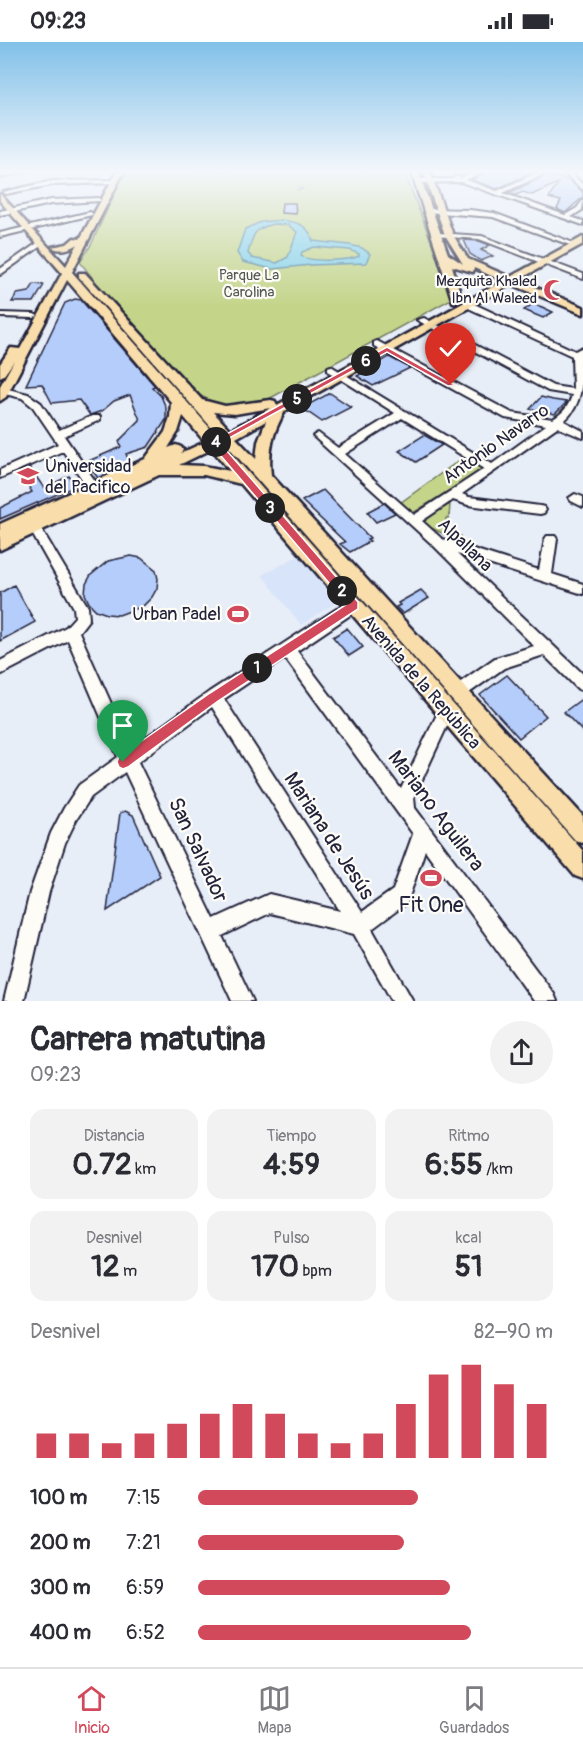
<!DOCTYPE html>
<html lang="es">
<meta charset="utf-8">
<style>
:root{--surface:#fff;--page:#f2f2f3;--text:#2b2b33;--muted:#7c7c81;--line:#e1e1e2;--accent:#d1495b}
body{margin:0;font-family:Pangolin,sans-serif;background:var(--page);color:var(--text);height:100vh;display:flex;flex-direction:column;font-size:22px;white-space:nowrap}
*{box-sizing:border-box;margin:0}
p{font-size:20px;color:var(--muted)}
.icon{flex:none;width:33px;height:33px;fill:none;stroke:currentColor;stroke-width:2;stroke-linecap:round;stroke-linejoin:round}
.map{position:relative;height:959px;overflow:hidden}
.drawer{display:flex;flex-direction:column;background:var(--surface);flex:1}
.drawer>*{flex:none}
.pin{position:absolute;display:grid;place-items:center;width:51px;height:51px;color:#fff;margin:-62px -26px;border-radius:50% 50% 50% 0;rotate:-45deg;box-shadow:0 0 6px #0007}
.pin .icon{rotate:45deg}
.km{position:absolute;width:30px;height:30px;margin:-15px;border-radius:50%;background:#222;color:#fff;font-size:16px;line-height:30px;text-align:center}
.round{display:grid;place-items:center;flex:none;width:63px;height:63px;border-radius:32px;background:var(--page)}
.summary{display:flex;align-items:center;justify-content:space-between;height:102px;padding:0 30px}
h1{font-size:33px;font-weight:800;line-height:45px}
.stats{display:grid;grid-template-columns:repeat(3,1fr);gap:9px;height:102px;padding:6px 30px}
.stats div{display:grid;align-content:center;border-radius:15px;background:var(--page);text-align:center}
.stats b{font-size:30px;font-weight:800}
.stats small{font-size:16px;font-weight:400}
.stats p{font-size:16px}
.chart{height:168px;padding:12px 30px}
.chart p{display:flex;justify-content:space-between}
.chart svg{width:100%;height:108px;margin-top:6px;stroke:var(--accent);stroke-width:6}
ul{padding:0 30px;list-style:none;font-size:20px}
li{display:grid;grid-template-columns:96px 72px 1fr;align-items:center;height:45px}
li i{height:15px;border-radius:8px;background:var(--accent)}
.status{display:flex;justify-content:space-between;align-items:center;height:42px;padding:0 30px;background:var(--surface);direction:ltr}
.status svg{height:16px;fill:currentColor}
.tabs{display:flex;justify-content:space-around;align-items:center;height:84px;border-top:2px solid var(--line);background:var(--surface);font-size:16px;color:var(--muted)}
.tabs a{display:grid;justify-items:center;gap:3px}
.tabs .selected{color:var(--accent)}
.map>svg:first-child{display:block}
</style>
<div class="status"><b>09:23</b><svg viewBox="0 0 49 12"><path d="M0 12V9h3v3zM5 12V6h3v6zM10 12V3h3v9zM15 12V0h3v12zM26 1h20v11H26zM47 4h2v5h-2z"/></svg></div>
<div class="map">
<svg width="583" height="959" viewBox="0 0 583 959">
<rect width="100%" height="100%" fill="#e7eef8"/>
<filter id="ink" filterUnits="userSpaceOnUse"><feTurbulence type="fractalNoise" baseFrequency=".0167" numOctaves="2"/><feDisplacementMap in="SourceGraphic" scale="12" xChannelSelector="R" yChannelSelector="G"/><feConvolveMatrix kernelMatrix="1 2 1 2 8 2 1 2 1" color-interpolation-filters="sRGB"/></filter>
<g filter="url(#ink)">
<path fill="#d8e4f9" d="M300,513l40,45 -39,25 -39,-50z"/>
<path fill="#c4d58a" stroke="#737c62" stroke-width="1.5" d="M125,129h279l49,127 -186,102c-23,9 -45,8 -66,-4l-89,-93 -32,-41 11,-17z
M464,415l20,12 -71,44 -13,-10z
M450,462l-1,14h-3l1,14 14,4v6l-36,-17 -1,-6z"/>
<path fill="#88d2e8" stroke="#5f8ca3" stroke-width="1.5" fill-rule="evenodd" d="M281,178c16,2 27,4 32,21l37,4 12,3 8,6 -4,9 -55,2 -39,4 -29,-7 -6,-9 8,-24 16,-7zM273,182l15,1 9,7 -9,25 -11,6 -25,-5 -4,-5c5,-18 5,-24 25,-29zM314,205l36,3 9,4v2c-10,5 -49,6 -58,0l1,-4z"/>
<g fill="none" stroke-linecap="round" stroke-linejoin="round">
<path stroke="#5f8ca3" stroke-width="1.5" d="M297,148l6,-1 -4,-1"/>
</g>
<path fill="#b5cdfb" stroke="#22223b" stroke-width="1.5" d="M487,129h48l-38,18 -25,-9z
M547,133l22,5 14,12v5l-18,16 -8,-4 4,-8 -12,-3 9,-15 -26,12 -9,-3 -7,3 -7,-2z
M282,161h13l1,11 -15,-1z
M464,198l15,1 11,4 -9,5 12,6 -12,5 -11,-7z
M34,242l10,1 -10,17h-22l5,-8 12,-2z
M75,257l6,1 74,86 -3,1 9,9 5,12v12l-18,27 -22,7 4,9 -32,15 -12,-16 35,-15 -2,-6 21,-21 -10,-25 -16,6 -12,10 -12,4 -11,-15 -27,3 -10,-19 -16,1 39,-82z
M533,262l9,3 11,5 -10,6 -19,-8z
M389,315l21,11 -37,18 -16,-10z
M330,351l21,14 -29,15 -20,-14z
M541,355l12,3 14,2 -12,12 -25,-5z
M424,393l18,10 -26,17 -17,-11z
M30,426l14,20 25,-12 7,10 -76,33v-11l32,-16 -13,-20z
M323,448l37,38 10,10 -3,1 3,2 -20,11 -10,-8 5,-2 -43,-41z
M384,461l11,10 -19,9 -9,-10z
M131,514l10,2 15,12 2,9 -1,9 -5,9 -9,9 -24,9 -12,-1 -11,-4 -7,-7 -4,-9 1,-10 5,-9 17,-14z
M14,543l21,37 -35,19v-48z
M421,548l8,8 -26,16 -7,-7 4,-2 -2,-2z
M347,586l16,19 -14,9 -16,-19z
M507,633l39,41 -27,22 -39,-43z
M583,656v34l-19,-20z
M125,769l8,4 27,61 -53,35 13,-98z"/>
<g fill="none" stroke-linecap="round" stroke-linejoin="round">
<defs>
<path id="minor" d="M13,129h13l-26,7v-4z
M476,129h9l-19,9 31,11 44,-20h9l-47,22 62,22 12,-7 6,-8 -1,10 -11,7 12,4v4l-122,-43 -44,1 -3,-2 3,-2h36l2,-3 6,2z
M562,129h7l14,14v5z
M115,138l2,3 -65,2 -46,9 -3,-2 49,-11z
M98,156l3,2 -1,1 -49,3 -51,11v-4l51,-11z
M428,167l42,1 24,3 85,32 -6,1 -80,-29 -67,-5 -1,-1z
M90,170l3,2 -1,1 -92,22v-4z
M437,191l45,3 101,38v5l-104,-40 -44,-3 -1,-1z
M39,200l6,1 -45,32v-6z
M464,260h6l105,49 8,-4v7l-2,2c2,25 2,49 -17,65l19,10v7l-26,-11 -95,67 7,3 71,9 4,1 2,3 -2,3 -4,1 -72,-9 -15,-5 -31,21 20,18 97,31 6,-31 2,-3h8l2,3 -5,35 31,10v10l-126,-40 126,120v17l-5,-2 -34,-34 -40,13 -42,30 -5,2 -5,-2 -3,-5 3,-5 43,-30 39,-12 -100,-100 -121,-110 5,-3 20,15 57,-35 -67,-42v-4l3,-1 161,98 54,-39 -41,-7 -131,-72v-4l3,-1 135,72 41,6c10,-6 16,-13 19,-24l-24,-4 -131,-71 7,-2 129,68 20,3 -1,-33 -108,-50zM402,376l82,51 -70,46 -69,-61z
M0,271l34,1 4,2 -4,2 -34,-1z
M0,345l28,7 13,9 18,27 33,-14h8v4l-36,16 40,58 2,3 -2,3h-8l-33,-49 -63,27v-8l58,-26 -25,-37 -11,-9 -22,-5z
M575,452l8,3v10l-12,-6 -2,-3z
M35,481l4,2 49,82 1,12 -10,13 52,116 78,-56 140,-91 5,-2 5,2 2,4 -2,4 -62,42 104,138 40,-83 5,-2 5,2 3,5 -40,86 1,11 139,186 3,7h-23l-109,-151 -18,53 -35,26 41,72h-21l-38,-67 -84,-21 -48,23 31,65h-21l-107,-229 -34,25 -15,23 -11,23 -16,49 -25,109h-20l26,-109 21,-59 13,-25 15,-23 39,-28 -50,-117 -68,35v-14l66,-34 9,-10 -1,-9 -45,-80 2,-3zM285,616l128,176 -20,56 -31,22 -138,-213zM212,665l128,204 -71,-17 -55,25 -76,-157z"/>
<path id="major" d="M117,129h7l-52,101 145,164 1,-1 -139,-158v-4h6l117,127 23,6 46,-6 4,1 2,4 226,-124 -29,-13 -1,4 -21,-6 10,34 -9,2 -42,-131h7l30,83 15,10 -18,-29 -22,-64h7l23,64 15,24 42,18 73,-40v7l-65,36 65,27v7l-72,-30 -226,127c-12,21 -17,39 -14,64l312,341v27l-8,-3 -350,-397 -2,1 360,407v28l-8,-3 -334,-392 -37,-9h-45l-159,75v-13l2,-1 -2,1v-13l145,-65 20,-27 5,-15 1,-15 -104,-122 -61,117 -6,4v-15l14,-25 -10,14 -4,2v-13l11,-16 9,1 42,-76 -62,-72v-7l66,72 12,-22c-7,5 -19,8 -26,3l15,-3 7,-6 6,1zM271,366l-41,22 -17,-18 22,2zM183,374l22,26 -24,11 2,-3 -2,-3 -5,-2 -8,3 10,-16zM266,379l-8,21 -2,17 -20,-21zM212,407l18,22 -26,-5 -25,-1z"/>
</defs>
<use href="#minor" stroke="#22223b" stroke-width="4"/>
<use href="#major" stroke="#22223b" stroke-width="5"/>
<use href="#minor" fill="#fdfcf7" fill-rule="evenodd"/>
<use href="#major" fill="#f9deab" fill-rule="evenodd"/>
</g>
</g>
<linearGradient id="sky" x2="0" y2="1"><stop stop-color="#81c0e8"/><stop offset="0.49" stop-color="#f4f7fc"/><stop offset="1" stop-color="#f4f7fc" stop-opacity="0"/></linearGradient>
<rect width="583" height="264" fill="url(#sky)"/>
<path fill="#d1495b" stroke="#fff" stroke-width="1.5" d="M387,305l68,38 -7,1 -61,-34 -167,91 138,159v7l-140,92 -90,66 -5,2 -4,-2 -2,-5 2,-5 91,-64 137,-89 -137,-161z"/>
<defs>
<symbol id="mosque-bare" viewBox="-9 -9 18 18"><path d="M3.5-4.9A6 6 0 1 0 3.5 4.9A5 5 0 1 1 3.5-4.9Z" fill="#d1495b" stroke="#fdfcf7" stroke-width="2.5" paint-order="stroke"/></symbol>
<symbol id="university-bare" viewBox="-9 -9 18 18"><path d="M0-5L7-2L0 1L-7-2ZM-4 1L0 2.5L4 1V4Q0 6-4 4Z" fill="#d1495b" stroke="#fdfcf7" stroke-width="2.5" paint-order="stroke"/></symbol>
<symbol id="stadium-bare" viewBox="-9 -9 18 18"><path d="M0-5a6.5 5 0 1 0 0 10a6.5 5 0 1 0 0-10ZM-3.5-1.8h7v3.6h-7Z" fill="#d1495b" stroke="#fdfcf7" stroke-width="2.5" paint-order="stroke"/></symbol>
</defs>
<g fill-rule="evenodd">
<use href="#mosque-bare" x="539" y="233" width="30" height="30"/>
<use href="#university-bare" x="13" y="419" width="30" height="30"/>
<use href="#stadium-bare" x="223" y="557" width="30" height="30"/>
<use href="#stadium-bare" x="416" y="821" width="30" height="30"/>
</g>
<g text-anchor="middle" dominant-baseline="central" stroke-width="4.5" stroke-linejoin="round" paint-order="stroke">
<g font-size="15" fill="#535853" stroke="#fdfcf7">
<text x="249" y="233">Parque La<tspan x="249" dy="17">Carolina</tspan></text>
</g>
<g font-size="15" fill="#22223b" stroke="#fdfcf7" text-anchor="end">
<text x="537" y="239">Mezquita Khaled<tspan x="537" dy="17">Ibn Al Waleed</tspan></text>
</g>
<g font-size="18" fill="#22223b" stroke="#fdfcf7">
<text transform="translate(496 402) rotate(-35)">Antonio Navarro</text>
<text transform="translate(465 503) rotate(44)">Alpallana</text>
<text transform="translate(421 640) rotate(49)">Avenida de la República</text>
</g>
<g font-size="18" fill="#22223b" stroke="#fdfcf7" text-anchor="start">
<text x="45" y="424">Universidad<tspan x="45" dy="21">del Pacifico</tspan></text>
<text x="221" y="572" text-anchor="end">Urban Padel</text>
</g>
<g font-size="21" fill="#22223b" stroke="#fdfcf7">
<text transform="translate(436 769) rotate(53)">Mariano Aguilera</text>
<text transform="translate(329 794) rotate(57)">Mariana de Jesús</text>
<text transform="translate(198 808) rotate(65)">San Salvador</text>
</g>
<g font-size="21" fill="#22223b" stroke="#fdfcf7">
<text x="431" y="863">Fit One</text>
</g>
</g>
</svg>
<div class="pin" style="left:123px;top:720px;background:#1e9e55"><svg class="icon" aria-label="arrive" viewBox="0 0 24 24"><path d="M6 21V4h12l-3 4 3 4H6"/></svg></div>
<div class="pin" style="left:451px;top:343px;background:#d93025"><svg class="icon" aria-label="check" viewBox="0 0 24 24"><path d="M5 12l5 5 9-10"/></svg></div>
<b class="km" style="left:257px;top:626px">1</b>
<b class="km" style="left:342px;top:549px">2</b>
<b class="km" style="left:270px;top:466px">3</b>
<b class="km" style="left:216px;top:400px">4</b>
<b class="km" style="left:297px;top:357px">5</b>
<b class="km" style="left:366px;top:319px">6</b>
</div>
<section class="drawer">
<div class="summary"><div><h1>Carrera matutina</h1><p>09:23</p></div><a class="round"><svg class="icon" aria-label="share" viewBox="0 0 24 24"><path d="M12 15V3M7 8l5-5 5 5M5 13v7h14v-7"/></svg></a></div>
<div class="stats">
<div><p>Distancia</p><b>0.72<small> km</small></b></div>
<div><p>Tiempo</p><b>4:59</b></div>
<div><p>Ritmo</p><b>6:55<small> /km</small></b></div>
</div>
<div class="stats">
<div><p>Desnivel</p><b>12<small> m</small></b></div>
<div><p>Pulso</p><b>170<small> bpm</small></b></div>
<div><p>kcal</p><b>51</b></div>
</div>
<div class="chart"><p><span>Desnivel</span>82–90 m</p>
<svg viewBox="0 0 160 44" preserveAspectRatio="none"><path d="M5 44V34M15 44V34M25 44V38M35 44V34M45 44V30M55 44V26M65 44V22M75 44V26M85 44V34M95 44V38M105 44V34M115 44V22M125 44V10M135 44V6M145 44V14M155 44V22"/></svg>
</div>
<ul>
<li><b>100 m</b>7:15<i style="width:62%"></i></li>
<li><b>200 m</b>7:21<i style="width:58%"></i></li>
<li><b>300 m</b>6:59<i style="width:71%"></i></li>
<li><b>400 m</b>6:52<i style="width:77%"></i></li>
</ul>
</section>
<nav class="tabs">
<a class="selected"><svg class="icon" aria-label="home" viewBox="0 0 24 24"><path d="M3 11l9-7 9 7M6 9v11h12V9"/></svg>Inicio</a>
<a><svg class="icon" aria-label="map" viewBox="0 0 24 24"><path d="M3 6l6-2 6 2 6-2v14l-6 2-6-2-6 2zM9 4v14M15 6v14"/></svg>Mapa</a>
<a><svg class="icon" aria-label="saved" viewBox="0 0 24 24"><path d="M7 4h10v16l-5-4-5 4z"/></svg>Guardados</a>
</nav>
